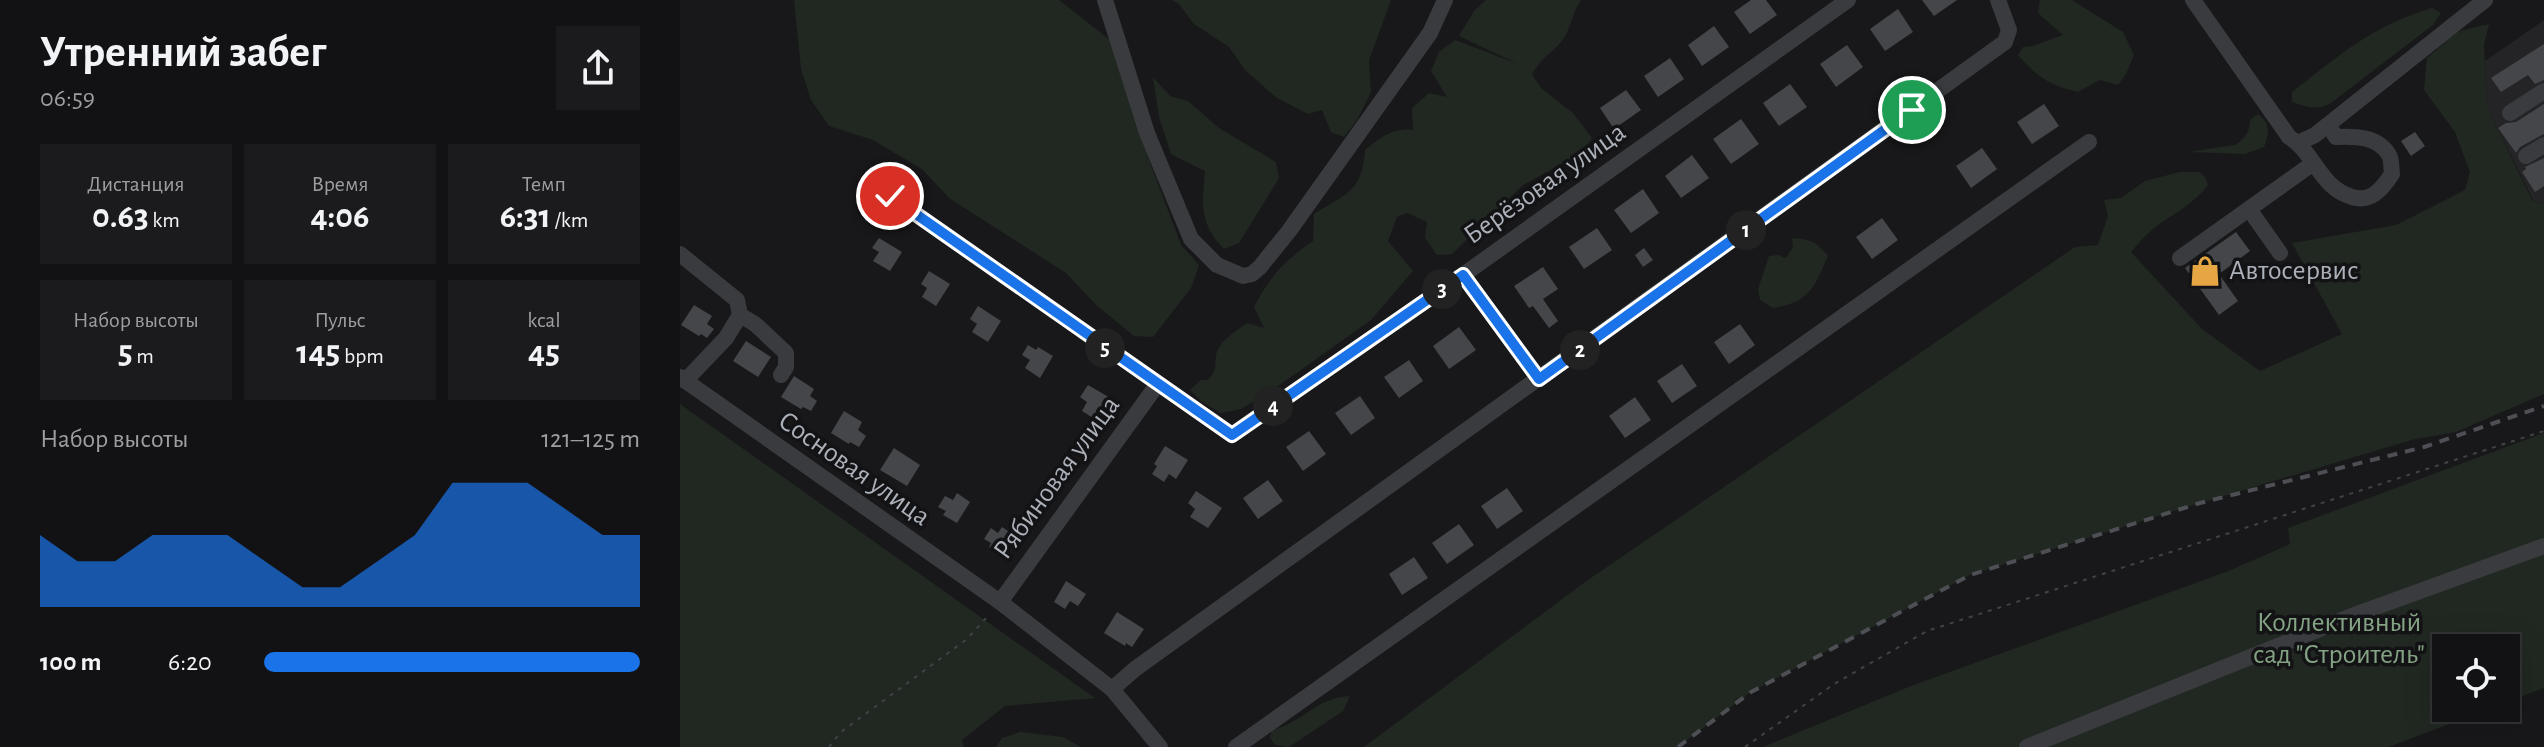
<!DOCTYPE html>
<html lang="ru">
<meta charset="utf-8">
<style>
:root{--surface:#121214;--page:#1b1b1d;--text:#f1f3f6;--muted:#9c9ea0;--line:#313234;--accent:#1a73e8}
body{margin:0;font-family:"Alegreya Sans",sans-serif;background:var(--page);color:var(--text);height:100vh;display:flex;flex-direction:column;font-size:30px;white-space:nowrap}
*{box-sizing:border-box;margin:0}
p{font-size:26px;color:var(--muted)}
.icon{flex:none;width:44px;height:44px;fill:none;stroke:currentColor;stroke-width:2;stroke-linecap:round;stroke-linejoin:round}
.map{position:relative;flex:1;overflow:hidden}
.details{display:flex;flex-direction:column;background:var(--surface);width:680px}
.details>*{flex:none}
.controls{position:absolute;left:1752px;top:634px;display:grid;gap:16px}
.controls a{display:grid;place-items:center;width:88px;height:88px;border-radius:0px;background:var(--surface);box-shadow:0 8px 32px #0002,0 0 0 2px var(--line);font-size:40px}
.pin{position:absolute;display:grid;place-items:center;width:68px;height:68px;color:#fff;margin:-34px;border:4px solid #fff;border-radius:50%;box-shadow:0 2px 8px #0007}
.km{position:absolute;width:40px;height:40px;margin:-20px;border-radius:50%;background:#222;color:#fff;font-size:22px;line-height:40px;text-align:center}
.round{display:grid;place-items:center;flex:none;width:84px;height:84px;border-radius:0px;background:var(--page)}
.overview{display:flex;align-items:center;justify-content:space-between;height:136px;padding:0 40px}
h1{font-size:44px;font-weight:700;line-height:60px}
.stats{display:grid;grid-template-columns:repeat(3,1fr);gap:12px;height:136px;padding:8px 40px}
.stats div{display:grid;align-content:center;border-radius:0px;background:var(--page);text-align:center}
.stats b{font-size:34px;font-weight:700}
.stats small{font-size:22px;font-weight:400}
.stats p{font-size:22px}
.chart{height:224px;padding:16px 40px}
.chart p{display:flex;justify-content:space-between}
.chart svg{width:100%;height:144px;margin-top:8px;fill:var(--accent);opacity:.7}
ul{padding:0 40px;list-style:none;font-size:26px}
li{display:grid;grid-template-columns:128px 96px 1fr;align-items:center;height:60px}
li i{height:20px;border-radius:10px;background:var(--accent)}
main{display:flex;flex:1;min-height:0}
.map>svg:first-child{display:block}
</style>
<main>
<section class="details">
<div class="overview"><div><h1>Утренний забег</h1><p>06:59</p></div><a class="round"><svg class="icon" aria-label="share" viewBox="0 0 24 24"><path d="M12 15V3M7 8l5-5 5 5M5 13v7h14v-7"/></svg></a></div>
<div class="stats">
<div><p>Дистанция</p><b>0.63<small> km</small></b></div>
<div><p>Время</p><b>4:06</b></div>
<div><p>Темп</p><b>6:31<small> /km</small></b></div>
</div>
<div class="stats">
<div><p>Набор высоты</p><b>5<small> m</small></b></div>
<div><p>Пульс</p><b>145<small> bpm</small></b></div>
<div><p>kcal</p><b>45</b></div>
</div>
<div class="chart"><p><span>Набор высоты</span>121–125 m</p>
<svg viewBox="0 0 160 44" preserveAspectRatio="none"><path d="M0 44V22L10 30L20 30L30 22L40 22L50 22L60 30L70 38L80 38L90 30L100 22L110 6L120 6L130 6L140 14L150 22L160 22V44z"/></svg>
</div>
<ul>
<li><b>100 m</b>6:20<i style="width:100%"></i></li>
</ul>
</section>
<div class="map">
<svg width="1864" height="747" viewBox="0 0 1864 747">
<rect width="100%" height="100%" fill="#18181a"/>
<path fill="#242427" d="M1864,20v184l-11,-4 -46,-93 -2,-46z"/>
<path fill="#202821" d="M114,0h265l51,40 29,93 42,112 18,20 -8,23 -38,49 -19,-1 -38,-31 -30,-32 -117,-75 -26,-28 -50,-30 -44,-14 -18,-26 -10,-31z
M492,0h219l-22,60 2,32 -14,28 -13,17 -13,-5 -9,-22 -14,4 -31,-16 -32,-28 -16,-23 -35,-23 -15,-20z
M806,0h95c-8,11 -9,24 -16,36 -8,15 -24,20 -33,39l10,14 31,24 19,25 -9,14 -60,33 -71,69 -15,1 -12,-17 2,-16 -20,-9 -10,4 -9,24 25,30 -42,49 -97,69 -33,20 -20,4 -19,-11 -12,-12 11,-10h7c10,-12 6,-11 8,-24 2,-15 20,-25 31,-33l17,5 -10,-21c16,-31 31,-47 59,-66l1,-27c32,-21 48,-21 51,-64 15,-12 28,-23 48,-20l-1,-22 17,-15 18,4 -16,-26 8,-19 16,-12 63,24 -59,-28 15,-25z
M1360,0h32l51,32 11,23 -8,19 -8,11 -18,-5 -22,12c-29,-7 -41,-15 -60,-37l5,-8 10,-1 30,-11 -25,-22z
M1752,8l9,5 -8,12 -102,78c-14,8 -25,4 -39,-1v-10c48,-37 79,-66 140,-84z
M1809,24l-5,21 3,62 45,93 12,4v190l-88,38 -41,7 -215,64 -230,72 -219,117 -73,55h-314l221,-165 490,-335 23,-2 10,-29 -4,-16 17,-2 24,-17 35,-9h19l6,5 3,8c-16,20 -30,26 -50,40 -10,7 -19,18 -27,27l71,77 58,42 82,-37 -50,-91 104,-18 69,-35 5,-18 -15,-40 -31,-42 3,-32 30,-26z
M473,77l17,19 18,5 31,27 57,34 3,16 -40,65 -15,6c-25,-25 -22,-45 -19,-78l-34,-17 -12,-37z
M1578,114c13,9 11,20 6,33l-19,7 -57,-2 47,-7c10,-6 15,-14 15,-25z
M1112,238c18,1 25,4 36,18 -14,31 -17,46 -55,52l-13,-8 -2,-11 11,-33 9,-1 8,3 7,-11z
M0,404l415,294 -90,8 -43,34 2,7h-284z
M1864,433v255l-38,14v-54h-60v60h45l-102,39h-626l148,-61 315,-114 64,-28 -2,-16z
M670,696l-7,15 -54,36 -14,-2 -5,-7 2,-8c30,-7 43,-32 78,-34z
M340,732l43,5 18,10h-85l6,-9z"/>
<path fill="#45464a" d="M1071,0h15l11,15 -27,19 -16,-22z
M1242,0h35l-23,16z
M1218,9l15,23 -28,19 -15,-22z
M1034,26l15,21 -27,19 -14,-21z
M1864,44v36l-9,4 -7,-9 -27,17 -10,-14z
M1167,45l16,22 -27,20 -16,-23z
M990,58l14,21 -26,18 -14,-21z
M1110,84l17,23 -28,19 -16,-23z
M946,90l15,20 -27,19 -14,-21z
M1364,104l15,22 -27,18 -15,-22z
M1864,104v30l-24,13 -4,6 -18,-25 8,-5 10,-1z
M1061,119l18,25 -28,20 -18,-25z
M1735,132l10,14 -14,10 -10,-15z
M1302,148l15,21 -26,19 -15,-22z
M1012,155l17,23 -28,20 -16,-22z
M1864,158v28l-9,6 -13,-20 4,-3 -1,-2z
M963,189l16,24 -28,20 -17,-23z
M1202,218l16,22 -26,19 -16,-22z
M917,228l15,22 -28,19 -15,-22z
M1556,232l14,19 -31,23 19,27 -19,14 -34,-47z
M199,238l23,14 -12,19 -17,-10 6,-9 -7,-4z
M964,248l9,12 -10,7 -8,-12z
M863,267l15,22 -15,10 15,22 -9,7 -16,-22 -4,2 -15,-22z
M249,271l21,13 -14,22 -14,-9 5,-9 -6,-4z
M14,305l18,11 -5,8 7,5 -7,9 -6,-4 -2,2 -18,-11z
M298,306l23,15 -13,21 -16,-10 5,-8 -7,-5z
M1060,324l15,21 -26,19 -15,-22z
M779,327l17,23 -27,19 -16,-23z
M66,341l25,16 -13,20 -25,-16z
M348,345l8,5 2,-3 15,9 -13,22 -15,-10 5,-8 -8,-5z
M729,360l14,21 -24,17 -15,-21z
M1002,364l15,22 -25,17 -15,-22z
M114,376l20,13 -4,7 7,5 -6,10 -8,-4 -2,2 -20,-12z
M408,385l24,14 -14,22 -16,-10 5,-9 -7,-5z
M680,396l15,22 -24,17 -16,-22z
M955,397l16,23 -26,18 -16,-22z
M164,411l18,11 -4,8 8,6 -7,11 -9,-5 -1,2 -18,-11z
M629,431l17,23 -23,17 -17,-24z
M485,446l23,14 -12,19 -7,-5 -5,8 -12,-8 5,-8 -3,-2z
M214,448l26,17 -13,21 -27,-16z
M588,480l15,21 -25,18 -15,-21z
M827,488l16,23 -26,18 -16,-23z
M516,491l26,17 -14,20 -18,-11 5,-8 -7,-6z
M277,493l13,9 -13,21 -14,-8 3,-4 -8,-4 7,-11 8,4z
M779,524l15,21 -27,19 -15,-21z
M322,527l12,8 -12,20 -13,-8 2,-4 -7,-4 7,-11 7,5z
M734,557l14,21 -26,17 -13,-21z
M386,581l20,13 -8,12 -8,-5 -5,8 -11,-7z
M437,612l27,17 -12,18 -6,-4 -1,3 -21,-13z"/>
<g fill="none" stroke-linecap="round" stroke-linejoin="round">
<path stroke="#404246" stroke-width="2" stroke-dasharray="4 6" stroke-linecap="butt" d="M149,747l12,-15 126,-93 22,-24
M1065,747l89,-63 93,-53 617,-200"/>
<path stroke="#393b3f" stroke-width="16" d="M425,0l42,133 44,106 26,26 26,11 9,-2 8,-7 29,-36 141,-198 15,-33
M1513,0l96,137c26,16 31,51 63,60 19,6 30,-8 40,-23 -1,-5 0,-14 -3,-19 -11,-19 -34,-19 -53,-18l-8,-12
M1830,113l34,-22
M1618,143l17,-8 170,-135
M1846,156l18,-11
M210,196l342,239 231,-160 385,-275
M1569,209l31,44
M0,254l57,46 3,15 -14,23 -41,43
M1500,258l132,-94
M783,275l76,104
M60,315l15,9 31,29v14l-5,8
M0,377l320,225 112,87 48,58
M320,602l157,-217
M432,689l23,-20 870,-627 4,-12 -11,-30
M556,747l853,-605
M1347,747l330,-133 187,-68"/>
<path stroke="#4d4f54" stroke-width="4" stroke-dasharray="10 8" stroke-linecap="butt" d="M998,747l73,-55 219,-117 230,-72 224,-56 120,-41"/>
</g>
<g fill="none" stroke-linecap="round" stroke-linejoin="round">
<defs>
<path id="route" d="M210,196l342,239 231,-160 76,104 373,-269"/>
</defs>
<use href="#route" stroke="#fff" stroke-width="16"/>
<use href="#route" stroke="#1a73e8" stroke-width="10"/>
</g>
<defs>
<symbol id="shop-bare" viewBox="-9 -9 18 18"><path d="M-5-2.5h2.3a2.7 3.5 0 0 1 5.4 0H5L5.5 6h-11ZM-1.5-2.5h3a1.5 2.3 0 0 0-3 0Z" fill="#e7a644" stroke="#131315" stroke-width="2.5" paint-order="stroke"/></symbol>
</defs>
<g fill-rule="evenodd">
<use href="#shop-bare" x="1503" y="249" width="44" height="44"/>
</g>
<g text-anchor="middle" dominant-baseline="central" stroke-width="7" stroke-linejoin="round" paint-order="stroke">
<g font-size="28" fill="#abb0b9" stroke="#131315">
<text transform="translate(865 184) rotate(-35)">Берёзовая улица</text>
<text transform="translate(174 469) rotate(35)">Сосновая улица</text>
<text transform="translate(377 478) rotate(-54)">Рябиновая улица</text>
</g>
<g font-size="28" fill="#abb0b9" stroke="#131315" text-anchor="start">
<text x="1549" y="271">Автосервис</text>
</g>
<g font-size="28" fill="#84a384" stroke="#131315">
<text x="1659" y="623">Коллективный<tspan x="1659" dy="32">сад "Строитель"</tspan></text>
</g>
</g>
</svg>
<div class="controls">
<a><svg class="icon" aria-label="locate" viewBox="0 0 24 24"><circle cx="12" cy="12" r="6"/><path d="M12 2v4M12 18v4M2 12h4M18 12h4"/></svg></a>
</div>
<div class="pin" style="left:1232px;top:110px;background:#1e9e55"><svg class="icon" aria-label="arrive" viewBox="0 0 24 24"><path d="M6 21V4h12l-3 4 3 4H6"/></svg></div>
<div class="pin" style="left:210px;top:196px;background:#d93025"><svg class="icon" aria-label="check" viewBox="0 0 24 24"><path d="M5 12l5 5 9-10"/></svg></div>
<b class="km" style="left:1066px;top:230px">1</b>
<b class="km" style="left:900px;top:350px">2</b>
<b class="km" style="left:762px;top:289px">3</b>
<b class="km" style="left:593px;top:406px">4</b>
<b class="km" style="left:425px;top:348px">5</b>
</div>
</main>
